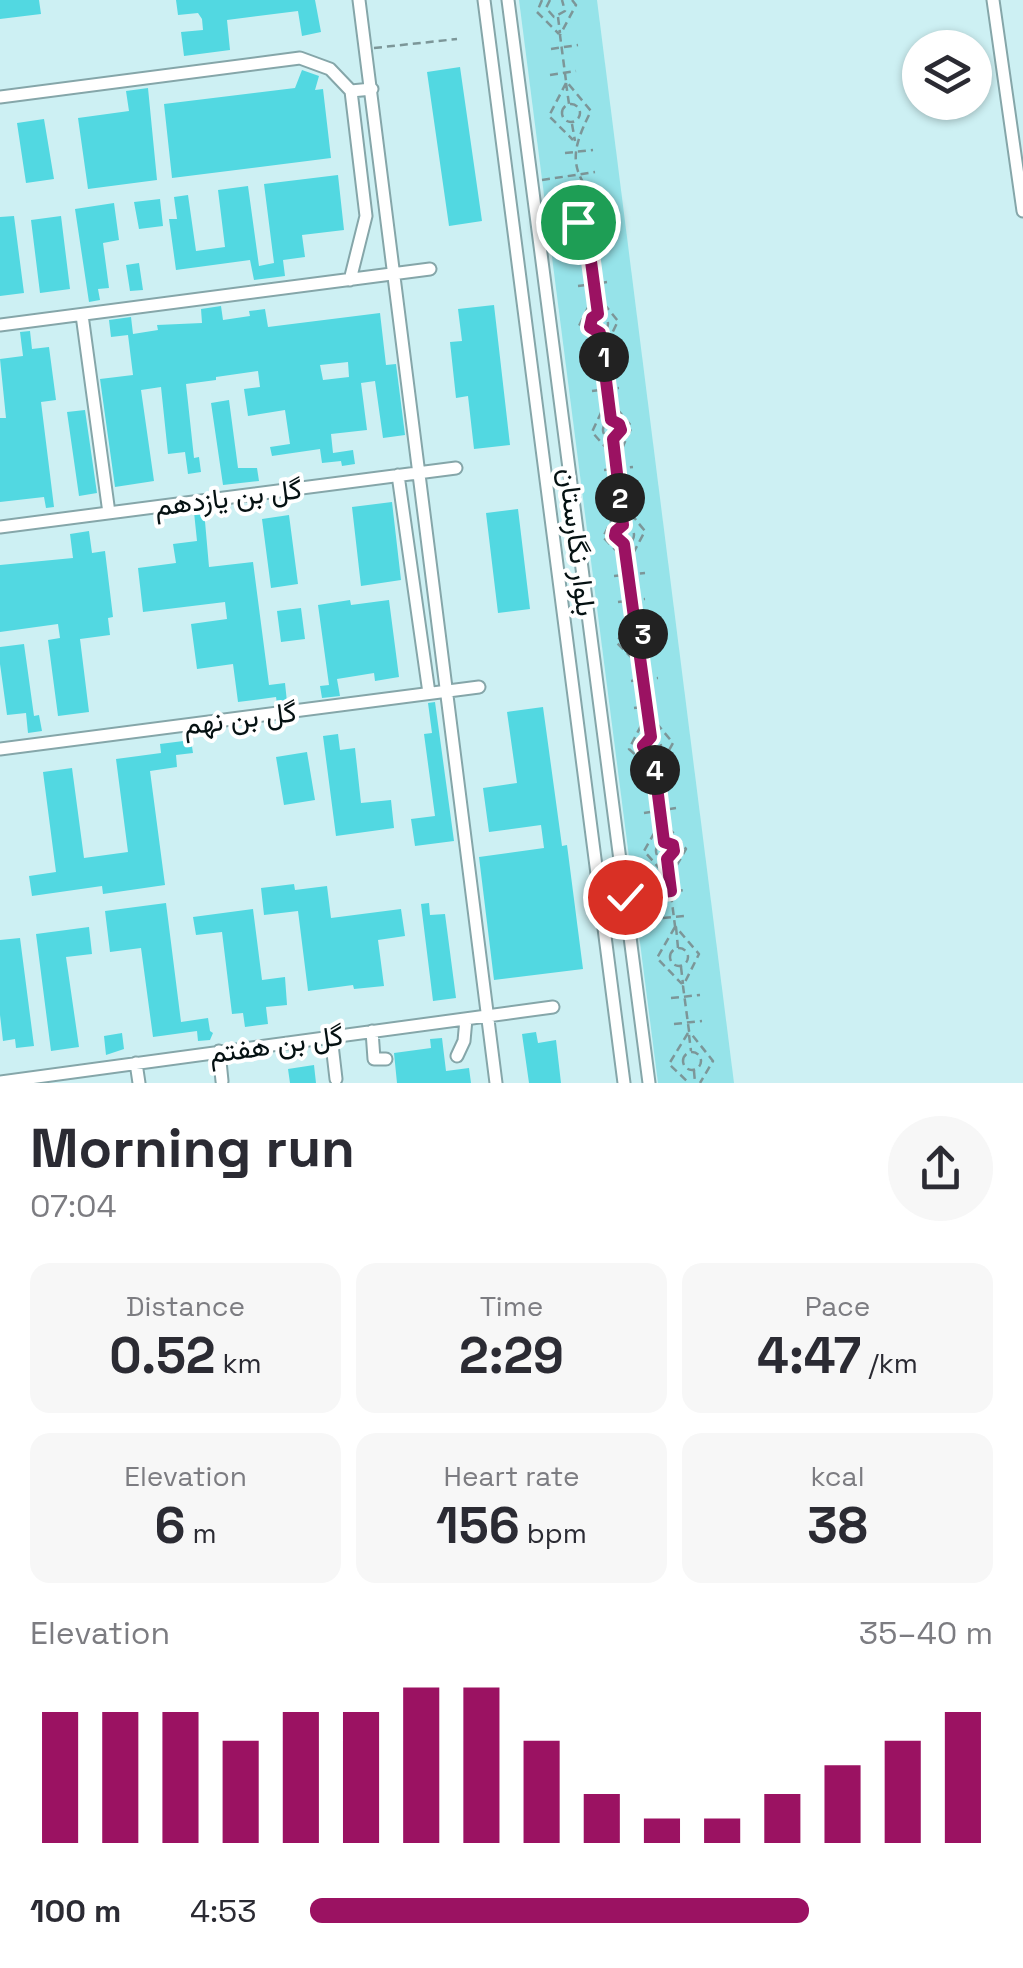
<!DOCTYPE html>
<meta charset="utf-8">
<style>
:root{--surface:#fff;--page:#f7f7f7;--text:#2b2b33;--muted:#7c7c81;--accent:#9b1262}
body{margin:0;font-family:"Space Grotesk",Vazirmatn,sans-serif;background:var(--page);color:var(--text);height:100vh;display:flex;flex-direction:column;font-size:38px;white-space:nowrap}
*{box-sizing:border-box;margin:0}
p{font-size:32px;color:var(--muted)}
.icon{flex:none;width:55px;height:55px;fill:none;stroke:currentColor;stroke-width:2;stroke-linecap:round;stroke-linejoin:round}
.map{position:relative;height:1083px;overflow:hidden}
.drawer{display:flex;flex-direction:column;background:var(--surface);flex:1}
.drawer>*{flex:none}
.controls{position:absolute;left:902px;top:30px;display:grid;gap:20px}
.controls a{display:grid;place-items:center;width:90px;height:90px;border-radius:50%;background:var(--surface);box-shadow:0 2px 8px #0004;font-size:50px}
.pin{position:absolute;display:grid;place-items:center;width:85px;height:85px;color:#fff;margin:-42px;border:5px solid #fff;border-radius:50%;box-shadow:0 2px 10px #0007}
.km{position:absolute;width:50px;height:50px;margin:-25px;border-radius:50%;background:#222;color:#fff;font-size:28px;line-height:50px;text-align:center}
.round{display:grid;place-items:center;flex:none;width:105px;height:105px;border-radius:52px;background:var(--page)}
.summary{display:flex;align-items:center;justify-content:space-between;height:170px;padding:0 30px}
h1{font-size:55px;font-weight:700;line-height:75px}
.stats{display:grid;grid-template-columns:repeat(3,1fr);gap:15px;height:170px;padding:10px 30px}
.stats div{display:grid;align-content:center;border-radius:20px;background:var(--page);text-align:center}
.stats b{font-size:50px;font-weight:700}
.stats small{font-size:28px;font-weight:400}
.stats p{font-size:28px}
.chart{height:280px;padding:20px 30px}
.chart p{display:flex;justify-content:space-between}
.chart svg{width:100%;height:180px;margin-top:10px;stroke:var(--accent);stroke-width:6}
ul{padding:0 30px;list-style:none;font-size:32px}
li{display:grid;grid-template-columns:160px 120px 1fr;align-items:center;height:75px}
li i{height:25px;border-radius:12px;background:var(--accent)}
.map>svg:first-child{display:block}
</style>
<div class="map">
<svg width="1023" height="1083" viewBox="0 0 1023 1083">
<rect width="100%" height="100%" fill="#cdf0f3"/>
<path fill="#96e3e9" d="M519,0h78l137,1083h-76z"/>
<path fill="#52d8e1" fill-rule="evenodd" d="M0,0h39l2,14 -41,5z
M176,0h139l6,32 -19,4 -4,-25 -71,9 3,30 -46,6 -3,-24 22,-2 -1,-11 -4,-6 -20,2z
M460,67l22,154 -33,5 -22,-154z
M302,70l17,6 -4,14 8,-1 8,69 -159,20 -8,-74 131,-16z
M148,88l9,92 -69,9 -10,-71 51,-7 -3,-20z
M44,119l10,60 -28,4 -9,-60z
M338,175l6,55 -42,5 3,22 -22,3 2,16 -31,4 -4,-20 -74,10 -7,-51h8l-3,-22 14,-2 8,56 29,-4 -7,-57 30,-4 11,80 15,-3 -10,-79z
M160,199l3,27 -24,3 -5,-27z
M114,203l5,37 -16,3 6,45 -11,1 2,11 -11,2 -14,-93z
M14,216l10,77 -24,3v-79z
M61,216l9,73 -30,4 -9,-73z
M139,263l4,27 -13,1 -4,-26z
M494,305l16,140 -36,4 -6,-53 -12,2 -6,-56 12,-1 -4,-32z
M221,306l2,14 27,-4 -1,-5 16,-2 3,18 112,-14 6,52 10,-1 9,71 -22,3 -8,-57 -14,2 6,47 -36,4 2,19 20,-3 2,14 -13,2 -1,-5 -19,2 -2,-14 -48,7 -2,-9 20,-3 -5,-34 -37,6 -4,-27 16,-2 -2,-16 -42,6v3l-30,4 8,74 5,-1 2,15 -13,2 -3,-22 -17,2 -7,-67 -20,3 13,91 -39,6 -15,-108 33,-4 -5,-40 -17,2 -2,-17 22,-3 2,17 25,-4 -1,-5 45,-2 -1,-14zM348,362l1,15 -26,3 -3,-15z
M30,331l2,18 17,-2 7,53 -15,2 13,105 -8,1 -2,-11 -44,5v-84h6l-6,-59 23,-3 -3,-24z
M229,400l9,68h19l2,13 -36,4 -12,-82z
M85,410l12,83 -18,3 -12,-84z
M392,502l9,78 -40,6 -9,-79z
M518,509l12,100 -32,4 -12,-100z
M204,510l5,57 44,-5 16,123 16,-2 2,19 -10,2 -1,-7 -38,5 -5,-38 -36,5 -6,-45 36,-5 -2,-17 -82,10 -5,-44 38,-5 -3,-19 24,-3 -3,-29z
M289,515l9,69 -27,4 -9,-69z
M89,531l3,22 13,-2 8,66 -5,1 2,17 -30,4 9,73 -31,4 -10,-76 12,-2 -2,-14 -58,8v-67l73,-7 -3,-24z
M350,600l1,5 38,-5 10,77 -24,4 -1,-8 -37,6 3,17 -18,2 -2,-12 9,-1 -11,-80z
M301,608l4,31 -24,3 -4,-31z
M24,644l10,72 5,-1 3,16 -14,2 -2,-20 -19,2 -7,-51v-17z
M435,702l19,139 -39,5 -4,-27 24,-3 -11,-82 8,-1 -4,-30z
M543,707l19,139 5,-1 16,124 -89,11 -15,-123 65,-9 -3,-23 -52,7 -6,-44 34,-5 -10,-71z
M338,734l2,16 15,-2 6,55 30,-3 3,28 -58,8 -13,-100z
M191,740l2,13 -17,2 1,12 -27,4 15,114 -62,9 -1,-8 -70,10 -3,-20 27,-4 -13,-100 29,-4 12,90 44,-6 -12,-93 45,-6 -1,-9z
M307,752l8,48 -31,5 -8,-48z
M294,884l1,6 32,-4 4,32 70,-9 4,27 -27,4 6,46 -30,3 -1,-4 -45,6 -10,-80 -34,4 -3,-27z
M166,903l15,119 27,-4 2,13 3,2 -3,7 -12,1 -1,-10 -44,6 -12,-89 -31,4 -5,-41z
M429,903l1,12 15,-1 11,84 -23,3 -12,-97z
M253,909l9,71 23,-3 2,28 -21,2 2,17 -23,3 -2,-14 -11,1 -10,-82 -26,3 -3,-18z
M89,927l3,27 -26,3 13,90 -28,4 -15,-117z
M20,938l14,108 -18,2 -1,-9 -12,2 -3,-26v-75z
M536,1032l2,11 18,-3 5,43h-32l-7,-49z
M122,1033l2,16 -18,6 -2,-19z
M442,1038l4,33 23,-3 2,15h-74l-3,-30 37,-5 -1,-9z
M314,1065l2,18h-26l-2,-14z"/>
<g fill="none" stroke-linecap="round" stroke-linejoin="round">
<defs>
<path id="minor" d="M359,0l137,1083
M484,0l140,1083
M508,0l141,1083
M993,0l30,211
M0,97l300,-39 30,11 21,22 21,-2
M350,280l16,-64 -15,-125
M82,315l27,198
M0,325l430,-56
M398,475l31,218
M0,527l456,-59
M0,749l479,-62
M372,1031l2,28h12
M331,1036l5,43
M219,1051l3,30
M457,1056l7,-15 2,-22
M136,1063l3,20
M0,1082l553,-75"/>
</defs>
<use href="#minor" stroke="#85a6a9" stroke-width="15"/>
<path stroke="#7c9698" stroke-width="2.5" stroke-dasharray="8 5" stroke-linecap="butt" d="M542,0l-5,12 22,22
M550,0l-4,8 8,9 11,-6 -3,-11
M572,0l4,5 -16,30 6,46 25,30c-24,47 -20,61 14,101l-17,31 7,50 23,28 -15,31 4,38 1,8 24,29c-24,47 -21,64 13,104l-17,32 3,29 2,15 24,29 -15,32 6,45 25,30 -17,31 4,37 2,8 24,30 -17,30 6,47 24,28 -16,32 6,45 24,30 -13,22
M558,17l2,16
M374,48l83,-9
M551,49l27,-4
M550,75l26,-4
M566,83l-17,33 24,24
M566,83l3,21
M562 113a9 9 0 1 1 18 0a9 9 0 1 1-18 0Z
M572,124l3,17
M565,153l28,-3
M542,180l53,-8
M579,184l-16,33 25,26
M580,184l3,21
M576 215a9 9 0 1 1 18 0a9 9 0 1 1-18 0Z
M586,225l2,17
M577,256l29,-3
M578,286l29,-4
M594,295l-15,31 24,26
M595,295l2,17
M590 324a9 9 0 1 1 18 0a9 9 0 1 1-18 0Z
M600,334l3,17
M591,365l27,-3
M592,391l27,-3
M607,400l-15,32 24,27
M608,400l3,20
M603 430a9 9 0 1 1 18 0a9 9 0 1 1-18 0Z
M613,440l3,17
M604,470l29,-3
M605,497l29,-4
M620,504l-17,33 24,25
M621,504l2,21
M616 535a9 9 0 1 1 18 0a9 9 0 1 1-18 0Z
M625,545l3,16
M614,576l31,-3
M618,602l27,-3
M632,608l-15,35 24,24
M633,608l3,22
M628 641a9 9 0 1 1 18 0a9 9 0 1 1-18 0Z
M639,651l3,17
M631,681l27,-3
M634,708l25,-3
M647,714l-18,35 27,25
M648,714l3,22
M643 746a9 9 0 1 1 18 0a9 9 0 1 1-18 0Z
M653,756l3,17
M646,786l27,-3
M644,813l32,-5
M661,821l-17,30 25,28
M662,823l2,17
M656 851a9 9 0 1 1 18 0a9 9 0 1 1-18 0Z
M667,861l2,16
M636,895l49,-5
M663,918l22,-2
M675,927l-18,31 25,26
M676,927l2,21
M670 957a9 9 0 1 1 18 0a9 9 0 1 1-18 0Z
M681,967l2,17
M671,998l29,-3
M674,1024l28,-3
M688,1033l-19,31 20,19
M689,1035l2,16
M683 1061a9 9 0 1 1 18 0a9 9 0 1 1-18 0Z
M694,1071l1,12"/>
<use href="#minor" stroke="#fff" stroke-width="11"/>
</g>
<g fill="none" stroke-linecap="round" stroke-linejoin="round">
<defs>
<path id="route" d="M578,222l8,2 12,90 -6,4 -2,9 10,6 11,87 8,4 2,6 -8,9 10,86 -7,6 -1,5 9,8 12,88 10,6v7l-7,5 12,87 -8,9 4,8 6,1 11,87 9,3 1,6 -7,8 4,32 -46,6"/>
</defs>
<use href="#route" stroke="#fff" stroke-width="20"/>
<use href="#route" stroke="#9b1262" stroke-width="12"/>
</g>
<g text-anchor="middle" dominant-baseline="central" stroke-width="8" stroke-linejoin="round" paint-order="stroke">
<g font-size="28" fill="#051112" stroke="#fff">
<text transform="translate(228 497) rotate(-7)">گل بن یازدهم</text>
<text transform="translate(578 542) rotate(83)">بلوار نگارستان</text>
<text transform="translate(240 718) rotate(-7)">گل بن نهم</text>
<text transform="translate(276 1044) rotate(-8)">گل بن هفتم</text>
</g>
</g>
</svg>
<div class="controls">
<a><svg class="icon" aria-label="layers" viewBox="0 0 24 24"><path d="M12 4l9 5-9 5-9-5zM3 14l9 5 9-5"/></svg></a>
</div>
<div class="pin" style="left:578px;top:222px;background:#1e9e55"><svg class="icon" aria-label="arrive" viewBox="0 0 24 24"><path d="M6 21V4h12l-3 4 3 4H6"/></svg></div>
<div class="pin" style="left:625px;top:897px;background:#d93025"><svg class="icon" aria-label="check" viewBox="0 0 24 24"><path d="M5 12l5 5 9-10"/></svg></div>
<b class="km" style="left:604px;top:357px">1</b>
<b class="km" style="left:620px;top:498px">2</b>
<b class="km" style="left:643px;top:634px">3</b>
<b class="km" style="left:655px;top:770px">4</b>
</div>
<section class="drawer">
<div class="summary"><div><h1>Morning run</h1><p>07:04</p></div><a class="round"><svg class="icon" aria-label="share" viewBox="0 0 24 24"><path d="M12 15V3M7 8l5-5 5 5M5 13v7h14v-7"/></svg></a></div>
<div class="stats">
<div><p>Distance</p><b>0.52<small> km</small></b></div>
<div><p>Time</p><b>2:29</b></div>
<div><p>Pace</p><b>4:47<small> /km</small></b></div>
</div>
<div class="stats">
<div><p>Elevation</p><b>6<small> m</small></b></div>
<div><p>Heart rate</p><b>156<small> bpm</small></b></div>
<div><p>kcal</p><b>38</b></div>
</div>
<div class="chart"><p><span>Elevation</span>35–40 m</p>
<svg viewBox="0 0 160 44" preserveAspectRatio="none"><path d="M5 44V12M15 44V12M25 44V12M35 44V19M45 44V12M55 44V12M65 44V6M75 44V6M85 44V19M95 44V32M105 44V38M115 44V38M125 44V32M135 44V25M145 44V19M155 44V12"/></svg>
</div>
<ul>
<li><b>100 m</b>4:53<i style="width:73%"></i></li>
</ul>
</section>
